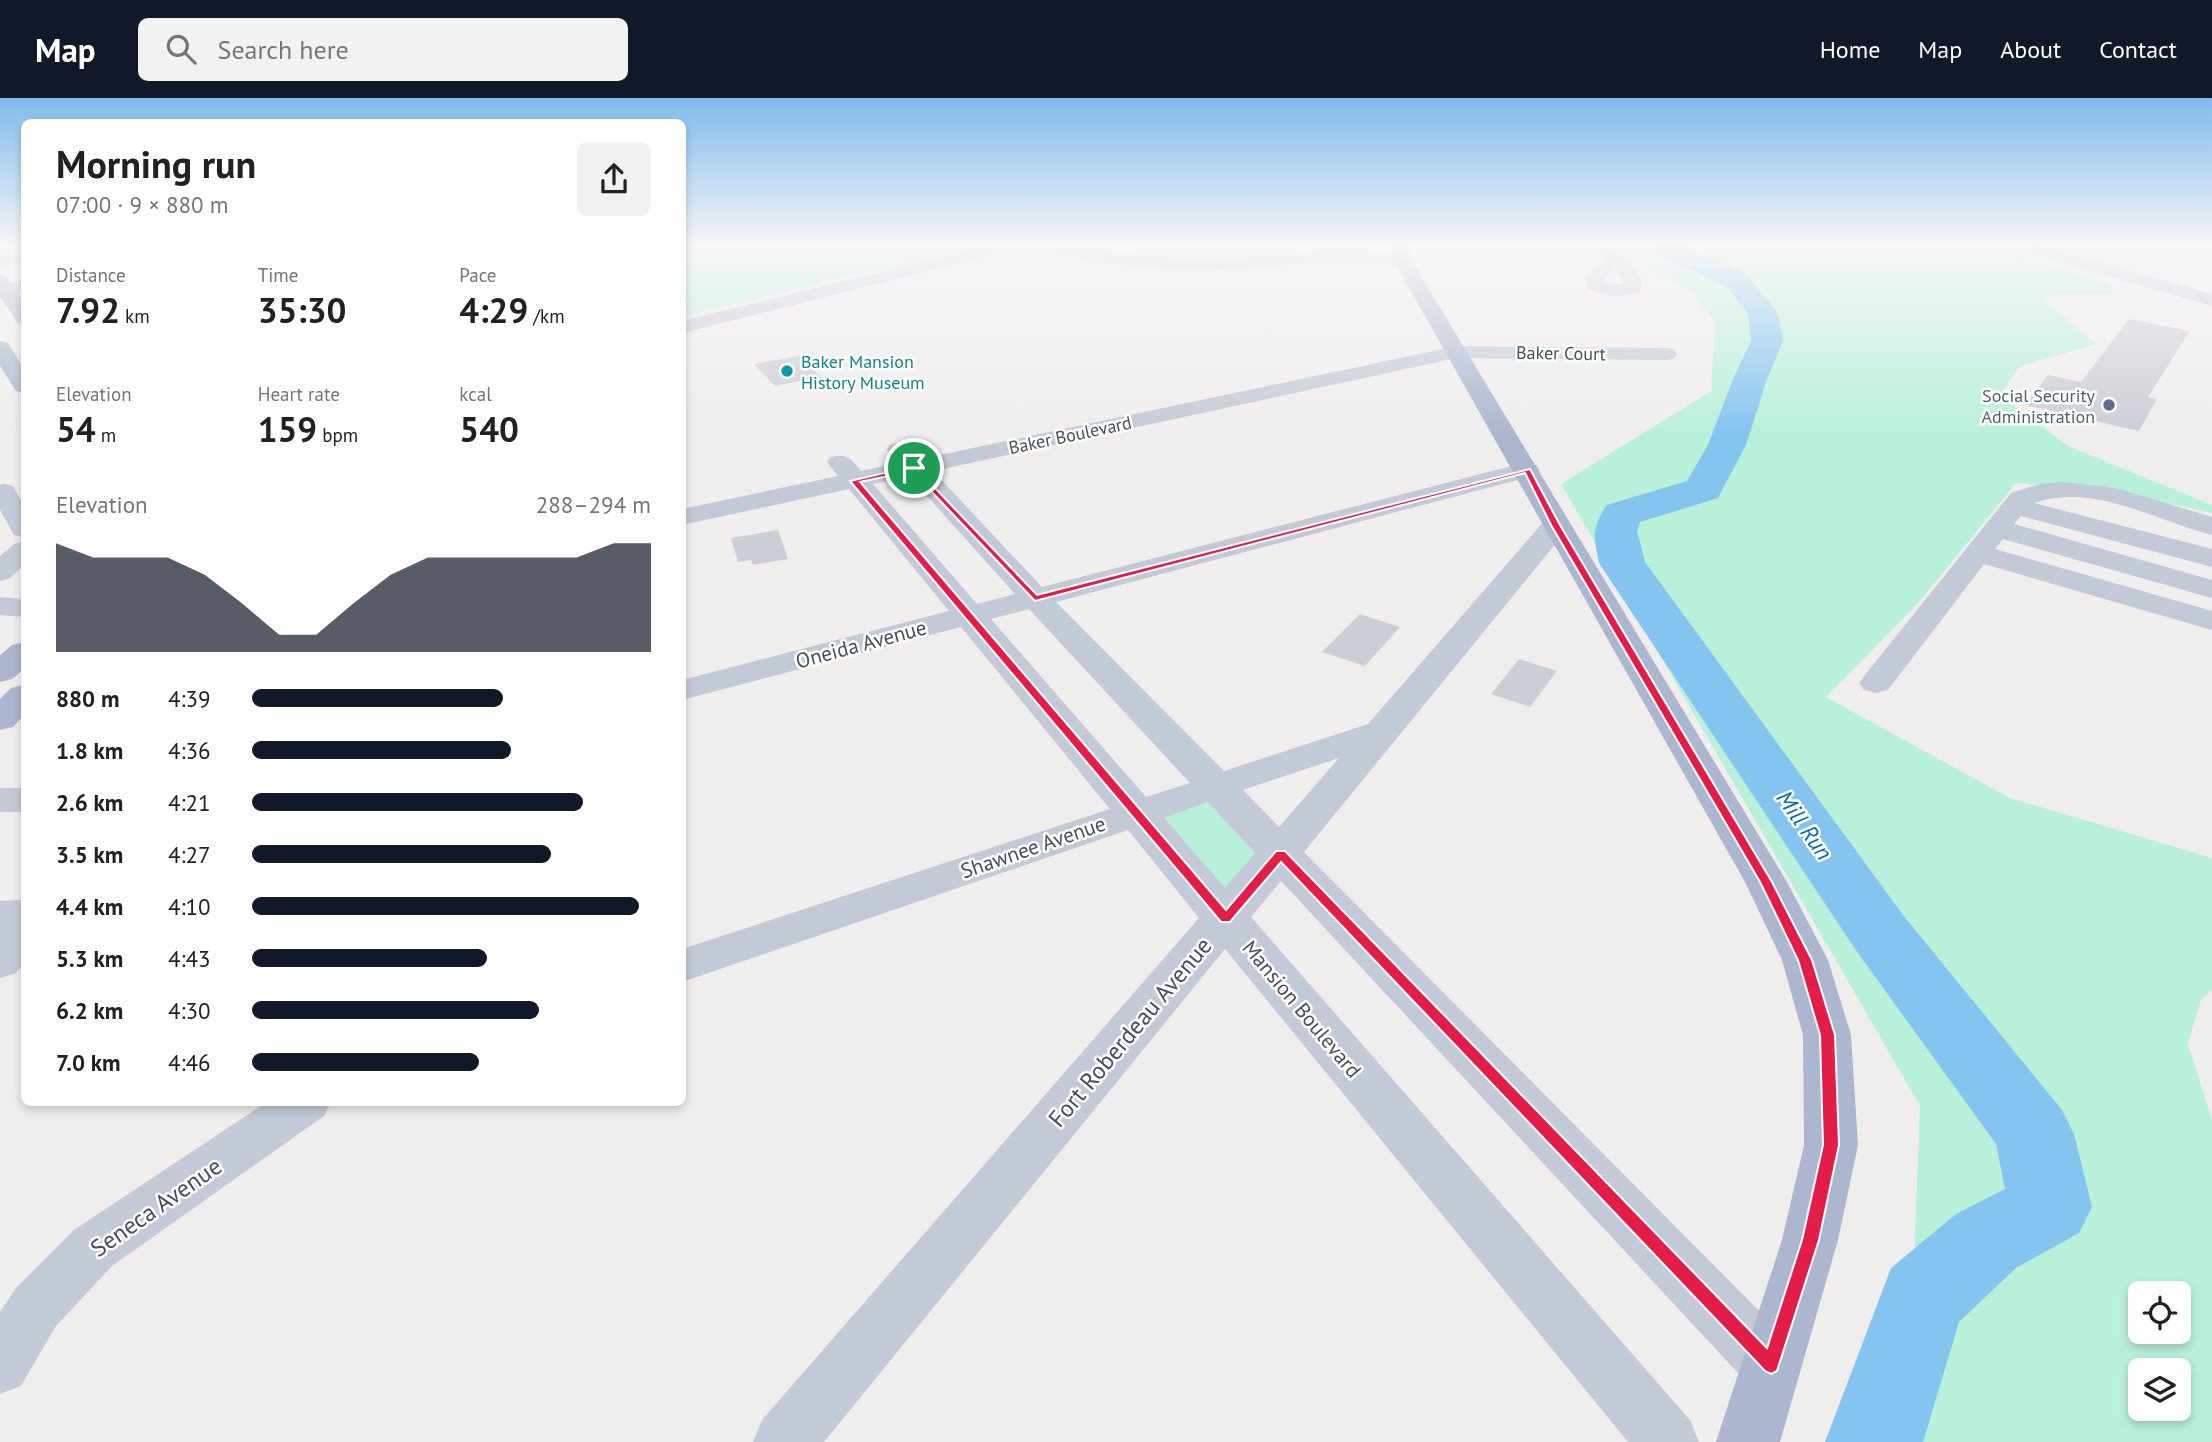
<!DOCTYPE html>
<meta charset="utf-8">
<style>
:root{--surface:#fff;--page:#f2f2f2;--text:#202124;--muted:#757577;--accent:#111827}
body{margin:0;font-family:"PT Sans",sans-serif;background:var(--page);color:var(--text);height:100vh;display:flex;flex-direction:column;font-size:26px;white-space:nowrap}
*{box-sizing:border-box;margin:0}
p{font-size:23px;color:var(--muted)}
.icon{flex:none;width:38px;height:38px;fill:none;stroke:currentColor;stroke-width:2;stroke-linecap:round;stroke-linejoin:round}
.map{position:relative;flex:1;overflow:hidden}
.side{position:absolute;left:21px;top:21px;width:665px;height:987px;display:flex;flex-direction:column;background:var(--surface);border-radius:10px;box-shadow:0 4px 10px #0003}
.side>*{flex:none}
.fabs{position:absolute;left:2128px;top:1183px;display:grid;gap:14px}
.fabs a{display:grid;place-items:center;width:63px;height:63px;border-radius:10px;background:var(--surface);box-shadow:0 4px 10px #0003;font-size:35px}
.pin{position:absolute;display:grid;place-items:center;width:60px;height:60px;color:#fff;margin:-30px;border:4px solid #fff;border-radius:50%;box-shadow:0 2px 7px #0007}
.round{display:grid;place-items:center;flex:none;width:74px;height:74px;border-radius:10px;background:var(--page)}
.overview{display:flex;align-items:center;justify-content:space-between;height:119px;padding:0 35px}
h1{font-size:38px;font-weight:700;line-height:52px}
.figures{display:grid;grid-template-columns:repeat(3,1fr);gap:10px;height:119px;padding:7px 35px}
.figures div{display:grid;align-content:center}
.figures b{font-size:35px;font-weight:700}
.figures small{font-size:19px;font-weight:400}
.figures p{font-size:19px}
.chart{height:196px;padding:14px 35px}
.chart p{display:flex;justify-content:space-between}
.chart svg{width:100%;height:126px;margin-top:7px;fill:var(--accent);opacity:.7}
ul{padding:0 35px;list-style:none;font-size:23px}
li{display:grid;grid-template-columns:112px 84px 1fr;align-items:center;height:52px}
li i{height:18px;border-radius:9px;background:var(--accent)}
header{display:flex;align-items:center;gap:42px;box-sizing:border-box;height:98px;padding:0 35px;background:var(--accent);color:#fff}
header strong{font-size:33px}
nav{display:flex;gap:38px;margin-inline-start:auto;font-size:24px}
.search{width:490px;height:63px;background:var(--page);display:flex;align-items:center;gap:18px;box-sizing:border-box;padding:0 24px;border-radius:10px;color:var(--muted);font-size:26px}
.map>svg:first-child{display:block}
</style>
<header>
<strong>Map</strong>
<div class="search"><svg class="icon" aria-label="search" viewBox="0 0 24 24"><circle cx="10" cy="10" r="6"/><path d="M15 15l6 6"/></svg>Search here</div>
<nav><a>Home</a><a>Map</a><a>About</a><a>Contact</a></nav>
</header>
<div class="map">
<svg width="2212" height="1344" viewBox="0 0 2212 1344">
<rect width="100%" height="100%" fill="#f0eeed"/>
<path fill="#b9f0d9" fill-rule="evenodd" d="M682,148h272l-23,10 -248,61z
M1081,148h44l32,6 30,-6h120l16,3c-19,3 -39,9 -59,10 -41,4 -148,5 -183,-13z
M1584,148h136l14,3 3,-3h240l133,38 4,11h-57l-13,5 52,44 -77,23 -19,28 68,51 144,59v8l-93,-21 -103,-9 -96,118 -94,96 184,101 202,60v132l-11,10 -13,44 24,76v322h-305l13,-336 -359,-622 150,-93 4,-70 -24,-29 -62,-38zM2140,1195h39v39h-39zM2140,1272h39v39h-39z
M1209,700l50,57 -36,35 -61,-67 3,-9z"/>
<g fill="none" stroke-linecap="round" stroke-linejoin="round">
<path fill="#85c4ef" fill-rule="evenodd" d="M1649,148h36l61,28 32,39 5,28 -16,38 -21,66 -28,53 -78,24 -3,9 8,31 258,353 159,195 12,24 18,73 -13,26 -63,35 -57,54 -36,120h-98l66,-174 65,-54 49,-25 -9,-45 -141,-195 -256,-386c-5,-26 -8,-35 8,-58l80,-24 21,-36 25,-66 18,-38 -3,-27 -22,-28 -73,-34z"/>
</g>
<path fill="#ccced6" d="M2129,221l61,12 -42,66 9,2 -18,32 -114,-26 23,-30 33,7z
M799,258l22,21 -46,9 -21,-22z
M778,432l10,29 -35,6 -2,-5 -13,2 -7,-24z
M1360,516l40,13 -35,39 -43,-14z
M1519,561l38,12 -27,36 -39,-13z"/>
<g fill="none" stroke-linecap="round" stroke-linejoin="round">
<path fill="#c3c9d6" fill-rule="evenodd" d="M986,148h29l-3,4 -330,83v-12z
M1037,148c52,-2 104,12 156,13 36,0 72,-2 108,-6 23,-3 46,-7 70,-7l-9,6h40l9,5 -9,5h-69l-7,-2c-85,13 -175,14 -259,-4 -9,-2 -23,-3 -30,-10z
M1589,148c25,-1 43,12 53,36l-2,11 -25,4 -27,-8 -2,-12 8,-10 10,-7zM1614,171l7,7 2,8 -19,-2 1,-6z
M2014,148h27l171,48v12l-195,-56z
M24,154v10l-24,5v-10z
M24,182v11l-18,5 -6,-2v-8z
M1457,248l209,2 8,1 3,5 -3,5 -8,1 -209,-2 -524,113 109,116 485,-125 9,3 4,5 -4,5 -480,127 168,169 144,-47 178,-205 10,-2 10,2 4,6 -4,6 -262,321 488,492 8,21 -8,21 -21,8 -21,-8 -469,-505 -30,36 439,503 9,22h-71l-403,-493 -401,493h-71l9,-22 437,-502 -71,-88 -446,152v-33l428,-140 -149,-182 -279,73v-20l267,-69 -100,-122 -167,36v-16l156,-33 -11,-14 4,-5c16,-4 21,3 30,14l37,-8 -11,-13 3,-5c16,-4 21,3 31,14zM909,378l106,118 -38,10 -104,-120zM1029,511l161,174 -44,14 -155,-178zM1339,660l-60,69 -36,-37zM1208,704l47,51 -30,35 -61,-70z
M2064,384l52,6 96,29v18c-56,-14 -118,-53 -178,-32l178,46v18l-191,-51 -7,8 198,56v18l-209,-59 -8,10 217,62v19l-228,-66 -96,126 -12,3 -12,-3 -5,-7 5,-7 147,-183 29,-9z
M4,386l9,2 11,19v32l-10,-2 -14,-25v-25z
M24,443v24l-14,13 -10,3v-25l14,-12z
M0,499l24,2v18l-24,-2z
M0,690h24v24h-24z
M24,802v63l-8,10 -16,5v-77z
M267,1004h64l-7,14 -212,150 -56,60 -35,60 -21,8v-82l16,-24 58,-58z"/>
<path fill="#acb6ce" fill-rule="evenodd" d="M1390,148h18l5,17 374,619 41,78 23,75 7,110 -20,95 -58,202h-64l66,-202 22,-95 -1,-110 -21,-75 -37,-78 -350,-619z
M0,177l7,2 17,26v21l-7,-2 -17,-26z
M0,243l8,2 16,26v24l-8,-2 -16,-25z
M24,544v27l-12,10 -12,3v-27l12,-10z
M24,587v30l-11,12 -13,3v-31l11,-11z"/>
</g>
<linearGradient id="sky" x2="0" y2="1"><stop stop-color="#80baeb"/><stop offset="0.44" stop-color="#f8f7f7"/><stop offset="1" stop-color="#f8f7f7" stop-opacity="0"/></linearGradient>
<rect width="2212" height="336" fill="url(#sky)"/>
<path fill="#e11d48" stroke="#fff" stroke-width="2" fill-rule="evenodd" d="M914,368l123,129 493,-126 30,56 212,357 40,78 23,75 4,110 -20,95 -42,131 -6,3 -6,-3 -484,-509 -51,60h-9l-371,-441zM912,373l123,130 490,-128 26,52 209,357 38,78 22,75 3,110 -21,95 -35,108 -482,-497h-9l-50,59 -366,-428z"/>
<circle fill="#0f9aa8" stroke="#fff" stroke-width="2.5" cx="787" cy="273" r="7"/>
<circle fill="#5c6f8a" stroke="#fff" stroke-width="2.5" cx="2109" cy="307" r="7"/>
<g text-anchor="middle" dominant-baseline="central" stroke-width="5" stroke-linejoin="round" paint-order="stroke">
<g font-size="18" fill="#454d5c" stroke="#fff">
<text transform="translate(1561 255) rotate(1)">Baker Court</text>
<text transform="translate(1070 337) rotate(-12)">Baker Boulevard</text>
</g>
<g font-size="18" fill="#0d838f" stroke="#fff" text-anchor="start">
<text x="801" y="263">Baker Mansion<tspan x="801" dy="21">History Museum</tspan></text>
</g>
<g font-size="18" fill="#4e5e75" stroke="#fff" text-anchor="end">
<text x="2095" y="297">Social Security<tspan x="2095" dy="21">Administration</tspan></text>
</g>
<g font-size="21" fill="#454d5c" stroke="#fff">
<text transform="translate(861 546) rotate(-15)">Oneida Avenue</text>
<text transform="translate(1033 749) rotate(-19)">Shawnee Avenue</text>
<text transform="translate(1302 911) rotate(50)">Mansion Boulevard</text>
</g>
<g font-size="23" font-style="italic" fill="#076aad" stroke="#fff">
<text transform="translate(1805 727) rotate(55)">Mill Run</text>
</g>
<g font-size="24" fill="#454d5c" stroke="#fff">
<text transform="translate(1130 934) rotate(-50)">Fort Roberdeau Avenue</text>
<text transform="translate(156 1109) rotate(-35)">Seneca Avenue</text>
</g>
</g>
</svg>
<div class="fabs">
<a><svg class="icon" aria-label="locate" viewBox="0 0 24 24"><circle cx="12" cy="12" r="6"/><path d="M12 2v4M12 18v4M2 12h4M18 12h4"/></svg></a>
<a><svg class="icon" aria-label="layers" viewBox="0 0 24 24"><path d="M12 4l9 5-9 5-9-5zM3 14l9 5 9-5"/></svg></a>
</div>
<div class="pin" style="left:914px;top:370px;background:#1e9e55"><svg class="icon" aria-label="arrive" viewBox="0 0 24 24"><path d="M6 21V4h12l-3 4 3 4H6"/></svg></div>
<section class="side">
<div class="overview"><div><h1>Morning run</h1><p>07:00 · 9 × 880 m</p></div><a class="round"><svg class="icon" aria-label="share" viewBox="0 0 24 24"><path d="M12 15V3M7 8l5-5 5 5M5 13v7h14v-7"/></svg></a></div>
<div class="figures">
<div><p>Distance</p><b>7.92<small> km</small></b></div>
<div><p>Time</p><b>35:30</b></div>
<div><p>Pace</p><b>4:29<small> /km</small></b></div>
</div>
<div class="figures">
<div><p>Elevation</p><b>54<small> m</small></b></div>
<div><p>Heart rate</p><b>159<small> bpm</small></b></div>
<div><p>kcal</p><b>540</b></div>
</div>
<div class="chart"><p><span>Elevation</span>288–294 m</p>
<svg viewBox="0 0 160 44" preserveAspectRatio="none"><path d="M0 44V6L10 11L20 11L30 11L40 17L50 27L60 38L70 38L80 27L90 17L100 11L110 11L120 11L130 11L140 11L150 6L160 6V44z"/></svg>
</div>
<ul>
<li><b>880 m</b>4:39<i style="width:63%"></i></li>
<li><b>1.8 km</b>4:36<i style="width:65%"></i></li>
<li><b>2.6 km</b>4:21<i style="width:83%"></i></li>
<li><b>3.5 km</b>4:27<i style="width:75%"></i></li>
<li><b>4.4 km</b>4:10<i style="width:97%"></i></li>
<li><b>5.3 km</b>4:43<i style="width:59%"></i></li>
<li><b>6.2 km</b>4:30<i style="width:72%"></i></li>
<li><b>7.0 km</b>4:46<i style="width:57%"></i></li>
</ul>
</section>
</div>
